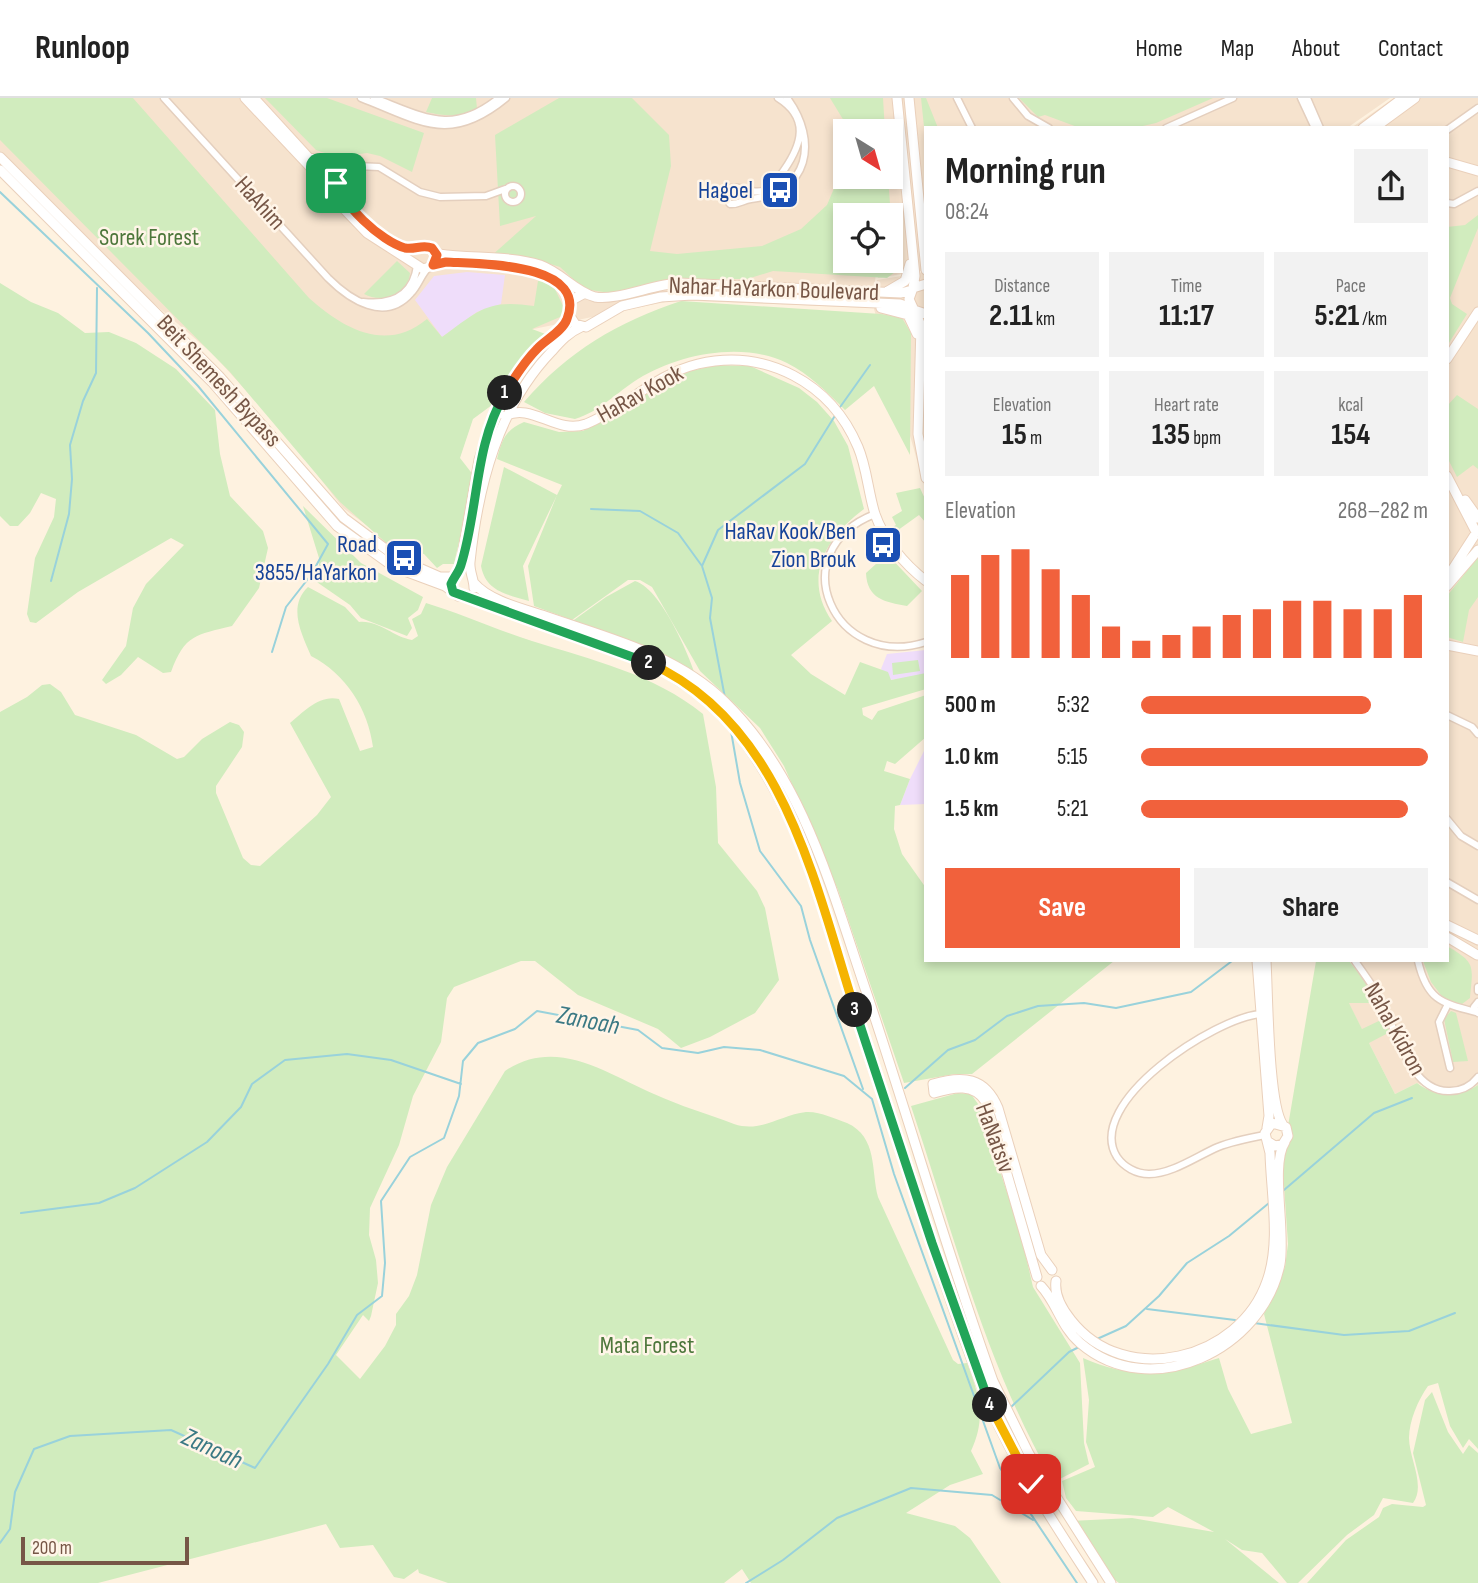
<!DOCTYPE html>
<meta charset="utf-8">
<style>
:root{--surface:#fff;--page:#f2f2f2;--text:#222;--muted:#767676;--line:#e0e0e0;--accent:#f1613c}
body{margin:0;font-family:"Sofia Sans Condensed",sans-serif;background:var(--page);color:var(--text);height:100vh;display:flex;flex-direction:column;font-size:26px;white-space:nowrap}
*{box-sizing:border-box;margin:0}
p{font-size:23px;color:var(--muted)}
.icon{flex:none;width:38px;height:38px;fill:none;stroke:currentColor;stroke-width:2;stroke-linecap:round;stroke-linejoin:round}
.map{position:relative;flex:1;overflow:hidden}
.details{position:absolute;left:924px;top:28px;width:525px;height:836px;display:flex;flex-direction:column;background:var(--surface);border-radius:0px;box-shadow:0 4px 10px #0003}
.details>*{flex:none}
.needle{width:46px;rotate:143deg}
.fabs{position:absolute;left:833px;top:21px;display:grid;gap:14px}
.fabs a{display:grid;place-items:center;width:70px;height:70px;border-radius:0px;background:var(--surface);box-shadow:0 4px 10px #0003;font-size:35px}
.scale{position:absolute;left:21px;bottom:18px;width:168px;box-sizing:border-box;padding-left:7px;border:4px solid #765646;border-top:0;font-size:19px;line-height:24px;white-space:nowrap;color:#765646;-webkit-text-stroke:5px #fff5e8;paint-order:stroke}
.pin{position:absolute;display:grid;place-items:center;width:60px;height:60px;color:#fff;margin:-30px;border-radius:14px;box-shadow:0 4px 10px #0006}
.km{position:absolute;width:35px;height:35px;margin:-18px;border-radius:50%;background:#222;color:#fff;font-size:19px;line-height:35px;text-align:center}
.round{display:grid;place-items:center;flex:none;width:74px;height:74px;border-radius:0px;background:var(--page)}
.headline{display:flex;align-items:center;justify-content:space-between;height:119px;padding:0 21px}
h1{font-size:38px;font-weight:700;line-height:52px}
.metrics{display:grid;grid-template-columns:repeat(3,1fr);gap:10px;height:119px;padding:7px 21px}
.metrics div{display:grid;align-content:center;border-radius:0px;background:var(--page);text-align:center}
.metrics b{font-size:30px;font-weight:700}
.metrics small{font-size:19px;font-weight:400}
.metrics p{font-size:19px}
.chart{height:196px;padding:14px 21px}
.chart p{display:flex;justify-content:space-between}
.chart svg{width:100%;height:126px;margin-top:7px;stroke:var(--accent);stroke-width:6}
.cta{display:flex;gap:14px;margin-top:auto;padding:14px 21px}
.cta a{flex:1;height:80px;border-radius:0px;background:var(--accent);color:#fff;font-size:28px;font-weight:700;line-height:80px;text-align:center}
.cta a+a{background:var(--page);color:var(--text)}
ul{padding:0 21px;list-style:none;font-size:23px}
li{display:grid;grid-template-columns:112px 84px 1fr;align-items:center;height:52px}
li i{height:18px;border-radius:9px;background:var(--accent)}
header{display:flex;align-items:center;gap:42px;box-sizing:border-box;height:98px;padding:0 35px;background:var(--surface);border-bottom:2px solid var(--line)}
header strong{font-size:33px}
nav{display:flex;gap:38px;margin-inline-start:auto;font-size:24px}
.map>svg:first-child{display:block}
</style>
<header>
<strong>Runloop</strong>
<nav><a>Home</a><a>Map</a><a>About</a><a>Contact</a></nav>
</header>
<div class="map">
<svg width="1478" height="1485" viewBox="0 0 1478 1485">
<rect width="100%" height="100%" fill="#fef2e0"/>
<path fill="#f6e3ce" d="M0,0h852l-7,33v130h33l-7,47 -196,-8 -171,35 -132,194 -29,-21 -54,-70 -77,-85 -212,-181z
M870,0h161l54,30h-159v142l-48,8 2,-17h11v-46l-19,-38h19v-46h-24z
M1035,0h355l-43,30h-259z
M1394,0h84v987l-17,9 -14,2 -30,-13 -22,11 -47,-92 30,1 -7,-15 -22,-27h98v-833h-96z
M926,174v220l-52,-183 3,-29z"/>
<path fill="#efddfa" d="M467,174l38,3 -4,29 -24,8 -35,25 -27,-37 19,-24z
M926,552v25l-36,5 -9,-11 6,-15z
M926,649v57l-26,1 10,-26z"/>
<path fill="#d1ecbe" fill-rule="evenodd" d="M0,0h133l176,200c35,31 77,55 118,21l15,18c37,-27 46,-38 92,-31l4,-25 14,2 15,31 -35,15 16,6 -31,31 -25,39 -19,14 -13,39 14,18 -20,88h-11l-6,4 -13,-14 -31,-5 -53,-47 -110,-130 -230,-232z
M265,0h62l97,35 -12,39 -32,-16 -13,-3 -31,4 -20,-7z
M432,0h44l1,11c-16,9 -33,7 -51,3z
M559,0h73l37,37 2,31 -21,85 27,3 85,-8 39,-17 26,-24 16,-38 1,-46 -14,-23h53l2,33h-40v46h43l7,95 -8,6 -114,-7 -26,8h-57l-80,14 -26,-4 -24,-22 -36,-11 -34,1 46,-41 -36,10 -5,-91zM845,117h46v46h-46z
M921,0h5l12,30h-12v18z
M1019,0h194l-57,25 -22,5h-54l-35,-13 -7,2z
M1478,117v13l-28,70 2,6 15,10 -20,32v-119l18,-2z
M397,163l13,12c-2,22 -28,31 -46,21z
M0,185l31,19 27,11 27,20 24,-1 27,11 40,26 39,41 5,44 10,42 33,35 5,17 -9,40 -27,38c-36,9 -47,8 -61,46l-8,1 -25,-16 -17,18 -15,9 -4,-4 24,-34 7,-38 13,-24 38,-39 -13,-7 -93,54 -42,31 -6,-1 -3,-8 8,-56 19,-41 2,-18 -15,-6 -11,20 -12,13h-8l-10,-10z
M681,203l200,13 21,4 9,15 -1,122 -36,-69 -29,24c-17,-17 -36,-36 -58,-47 -45,-22 -108,-9 -149,16 -21,13 -39,33 -63,40l-30,-6 -21,-11c44,-51 94,-80 157,-101z
M717,267l33,1 49,22 18,14 17,19 14,25 16,63c-38,28 -62,68 -32,112l-41,34 20,19 34,21 15,-33 28,10 3,8 35,-7v16l-64,19 1,7 9,5 6,-9 48,-16v42l-31,27 -8,-3 -3,10 26,8 -10,26 -5,1 -1,23 8,25 24,34v73h188l-142,113h-17l-51,9 -66,-193 -54,-124 -24,-38 -60,-57 -48,-84 -12,-7h-12l-56,40 -38,-14 -6,-40 29,-71 -34,71 6,35c-22,-7 -43,-9 -48,-35l23,-99 53,28 5,-10 -65,-26c5,-19 8,-29 27,-37l35,10 24,-1 81,-48 26,-12z
M1457,297l21,14v60l-5,-4 -16,12 -10,-20v-51z
M920,390l6,13v22l-7,-8 -25,18 -3,-5 5,-3 -4,-8 10,-6 -6,-18z
M303,408l58,57 62,34 -5,13 -10,8 4,10 -5,8 -46,-18 -11,-13 -39,-27 8,-12v-8z
M887,456l35,37 -15,15c-22,-4 -40,-7 -41,-33z
M1478,459v40l-9,13 -6,32 -16,-5v-41z
M635,483c29,8 64,94 68,122l-48,-31 -102,-37 53,-38z
M308,489l37,20 14,15c20,-2 34,15 53,18l6,-4 -6,-17 9,-5 5,-11c36,11 71,27 106,38 60,19 122,33 171,73l13,73 2,56 39,48 8,17 14,72 -24,33 -45,24 -29,11 -23,-19 -80,-34 -43,-34h-14l-67,26 -7,11 -6,44 -28,54 -14,49 -29,63 -1,27 7,25 2,23 -7,33 -2,5 -6,-6 -27,40 24,24 25,-33 11,-21v-11l13,-18 8,-21 14,-70 16,-38 58,-96c52,-35 102,3 149,23 26,12 54,20 80,30 27,9 46,-9 72,-12 13,-1 30,7 41,11 31,14 24,48 31,74l75,163 5,4 9,-1c13,34 19,55 4,88l12,23 -33,11 -44,28 49,13 15,12 31,45h-250l-9,-14 -18,14h-276l-29,-10 -1,-4 -14,10 -10,-2 -21,-32 -33,3 -14,-24 -228,59h-98v-871l27,-15 15,-12 8,-1 11,8 14,23 61,20 41,24 7,-2 18,-18 28,-17 9,3 5,7 -2,15 -26,39v7l27,65 8,7 9,1 57,-51 14,-18 -41,-74c13,-11 30,-29 49,-24l21,52 13,-4c-5,-38 -27,-73 -62,-91 -9,-22 -24,-49 -3,-69z
M918,562l2,11 -27,4 -1,-12z
M1447,848c29,17 26,19 23,52l-8,6 -18,-5 -13,-17 -8,-21h24z
M1316,863h33l22,27 7,15h-29l13,26 21,-10 7,13 -21,11 26,51 22,-11c20,15 40,15 61,2v364l-9,-10 -6,9 -13,-22 -12,-43 -10,3c-10,14 -19,35 -19,52 0,20 17,48 4,65l-30,-5 -9,17 -27,20 -49,48h-11l-25,-30 -20,-3 -17,-11 54,44h-160l-25,-19 -19,-30 -5,-13 62,-3 82,14 -46,-25 -15,10 -77,-6 -10,-13 -4,-17 33,-14 -9,-25 3,-42 -6,-42c49,22 87,16 136,0l9,31 23,45 41,-11 -28,-109 21,-47 3,-23 -6,-88 9,-16 -3,-14z
M1451,913l5,2 12,48 -15,1 -9,-43z
M958,995l13,1 7,10 43,131 12,52 47,76 4,80 5,21 -35,18c-68,-115 -101,-250 -143,-376z
M1432,1294l16,40 15,22 6,-9 9,8v130h-171l39,-43 33,-23 4,-9 9,-4 31,3 3,-2 -13,-52 12,-53z"/>
<g fill="none" stroke-linecap="round" stroke-linejoin="round">
<path stroke="#99d2db" stroke-width="2" d="M0,94l148,141 50,53 130,158 -17,31 -25,32 -14,45
M838,312l32,-45
M591,411l49,2 38,22 24,33 10,32 -2,20 15,80
M702,468l16,-36 87,-66 31,-50
M51,483l18,-67 3,-35 -2,-34 13,-44 13,-28 1,-85
M731,633l9,52 20,68 41,55 9,34 53,149
M905,990l43,-38 27,-10 32,-24 31,-10 46,-3 32,5 75,-16 41,-31
M1284,1092l90,-77 38,-15
M21,1115l78,-10 36,-15 72,-46 34,-35 11,-23 33,-24 62,-6 44,6 70,24
M1147,1211l88,11
M1254,1225l90,12 65,-4 46,-18
M1097,1241l29,-13 33,-30 28,-33 42,-27 40,-33
M1010,1310l59,-56 10,-5
M0,1445l10,-14 5,-37 19,-43 36,-13 101,-6 84,38 73,-104 29,-49 25,-19 3,-33 -4,-62 29,-44 34,-19 15,-42 4,-35 15,-18 37,-14 22,-18 101,19 24,18 36,5 26,-6 36,3 84,26 28,23 22,75 106,294 77,115
M746,1485l37,-23 54,-42 74,-30 81,7 41,25"/>
<defs>
<path id="street" d="M164,0l164,180c22,22 57,45 83,15 7,-7 9,-16 16,-24
M361,0c60,23 88,47 145,0
M374,0c50,19 78,38 125,0
M778,0c32,20 24,46 6,72 -5,7 -10,16 -19,20 -14,6 -25,-7 -37,-1l-3,8 5,7c8,1 13,-4 21,-5 58,-6 68,-58 36,-101
M957,0l15,30
M1013,0l15,18 21,12
M1301,0l14,30
M1307,0l13,30
M1166,30l67,-30
M1447,32l31,-22
M333,67l46,2 41,25 20,5 46,-1 22,-8
M339,80l18,-13
M505 96a8 8 0 1 1 16 0a8 8 0 1 1-16 0Z
M1447,105l7,1 24,-13
M363,204c28,3 50,-6 54,-36
M875,416c-95,37 -41,158 51,128
M1447,617l25,12 6,7
M1447,721l14,17 17,10
M1447,784l31,18
M1355,863c9,13 19,26 27,41 14,28 28,91 68,89 12,0 21,-5 28,-14
M1418,863c9,39 23,42 58,51
M1478,889v4
M1478,904l-4,5 4,6
M1447,908l-8,16 11,46
M1261,916c-45,3 -178,89 -144,143 7,10 19,17 32,17 23,0 48,-18 69,-27 15,-6 31,-9 47,-12"/>
<path id="secondary" d="M245,0l66,70 8,15 48,50 56,36 23,-7 75,7 24,6 19,12 6,16
M254,0l54,59 28,10 3,26 33,35 27,18 13,3 16,-3 11,8c33,5 69,1 101,11 22,8 34,26 55,32 21,4 59,-13 84,-14l222,10 11,-3
M897,0l18,178 -2,12
M909,0l17,172
M1363,30l40,-30
M1374,30l41,-30
M0,59l219,219 125,142 55,41 41,18h14
M1447,64l31,9
M0,72l212,212 125,144 57,41 51,19 7,5
M926,186l-13,4 -4,11 5,11 12,4
M888,193l17,-10 5,-17
M585,195l-13,7 -7,23 -43,43 -31,56 -12,38 -19,107 -9,15v7l7,7 15,2c66,28 190,55 237,103 87,89 112,205 149,321 40,121 77,243 122,363 27,70 71,135 112,198
M881,210l27,7 9,19
M915,213l6,15 -3,108 8,44
M568,215l7,11 11,3 36,-21 39,-9 31,-2 208,9 12,4
M1447,261l31,-47
M505,318c27,-14 51,19 81,8 40,-16 67,-49 112,-60 68,-16 133,19 160,83 9,21 10,45 17,67 9,26 29,50 51,67
M1447,378l29,56
M1465,402l13,18
M1447,480l29,-45
M474,485c15,18 50,26 71,33 63,22 131,38 180,86 79,77 107,190 142,292 43,128 80,259 126,387l36,73 82,129
M1447,488l31,-36
M474,490c0,-9 -5,-17 -4,-26 8,-76 28,-155 82,-211 8,-9 17,-19 29,-24
M1447,547l31,6
M1447,827l31,15
M1447,839l30,18
M1257,863l12,155 -2,12
M1266,863c2,31 2,144 17,164
M1037,1179l-51,-175c-12,-19 -32,-15 -52,-9l-1,-9c30,-9 52,-7 65,24l43,147 11,15
M1056,1183c-2,15 6,28 15,39 54,69 169,40 196,-39 14,-39 4,-87 3,-128l-5,-20 7,-10 14,4 2,9 -5,8 -8,2 -8,-5
M1041,1188c16,17 20,41 39,57 71,61 183,6 200,-79 6,-31 -10,-100 5,-122"/>
</defs>
<use href="#street" stroke="#e4cfbe" stroke-width="9"/>
<use href="#secondary" stroke="#ead0bb" stroke-width="11"/>
<use href="#street" stroke="#fff" stroke-width="6"/>
<use href="#secondary" stroke="#fff" stroke-width="9"/>
</g>
<g fill="none" stroke-linecap="round" stroke-linejoin="round">
<defs>
<path id="split-1" d="M336,85l2,-3c1,23 44,62 67,68 10,2 17,-4 27,0l5,7 -4,10 13,-3c32,2 143,0 121,57 -4,12 -22,21 -30,30 -13,13 -23,29 -32,44"/>
<path id="split-2" d="M505,295c-31,54 -26,114 -44,172 -2,7 -7,12 -10,19l2,8 196,71"/>
<path id="split-3" d="M649,565c134,59 166,221 206,347"/>
<path id="split-4" d="M855,912l77,233 58,162"/>
<path id="split-5" d="M990,1307l41,79"/>
</defs>
<use href="#split-1" stroke="#fff" stroke-width="14"/>
<use href="#split-2" stroke="#fff" stroke-width="14"/>
<use href="#split-3" stroke="#fff" stroke-width="14"/>
<use href="#split-4" stroke="#fff" stroke-width="14"/>
<use href="#split-5" stroke="#fff" stroke-width="14"/>
<use href="#split-1" stroke="#f0652b" stroke-width="9"/>
<use href="#split-2" stroke="#22a559" stroke-width="9"/>
<use href="#split-3" stroke="#f5b400" stroke-width="9"/>
<use href="#split-4" stroke="#22a559" stroke-width="9"/>
<use href="#split-5" stroke="#f5b400" stroke-width="9"/>
</g>
<defs>
<symbol id="bus-square" viewBox="-11 -11 22 22"><rect x="-9" y="-9" width="18" height="18" rx="4" fill="#1a4fb4" stroke="#fff5e8"/><path d="M-5-6H5V4H4V6H2V4H-2V6H-4V4H-5ZM-3.5-4V0h7V-4ZM-3.5 1.2v1.5H-2V1.2ZM2 1.2v1.5H3.5V1.2Z" fill="#fff"/></symbol>
</defs>
<g fill-rule="evenodd">
<use href="#bus-square" x="758" y="70" width="44" height="44"/>
<use href="#bus-square" x="861" y="425" width="44" height="44"/>
<use href="#bus-square" x="382" y="438" width="44" height="44"/>
</g>
<g text-anchor="middle" dominant-baseline="central" stroke-width="5" stroke-linejoin="round" paint-order="stroke">
<g font-size="24" fill="#164399" stroke="#fff5e8" text-anchor="end">
<text x="753" y="92">Hagoel</text>
<text x="856" y="433">HaRav Kook/Ben<tspan x="856" dy="28">Zion Brouk</tspan></text>
<text x="377" y="446">Road<tspan x="377" dy="28">3855/HaYarkon</tspan></text>
</g>
<g font-size="24" fill="#765646" stroke="#fff5e8">
<text transform="translate(260 105) rotate(48)">HaAhim</text>
<text transform="translate(774 191) rotate(2)">Nahar HaYarkon Boulevard</text>
<text transform="translate(219 283) rotate(47)">Beit Shemesh Bypass</text>
<text transform="translate(640 296) rotate(-29)">HaRav Kook</text>
<text transform="translate(1395 931) rotate(61)">Nahal Kidron</text>
<text transform="translate(995 1040) rotate(70)">HaNatsiv</text>
</g>
<g font-size="24" fill="#4d773b" stroke="#fff5e8">
<text x="149" y="139">Sorek Forest</text>
<text x="647" y="1247">Mata Forest</text>
</g>
<g font-size="26" font-style="italic" fill="#3b7984" stroke="#fff5e8">
<text transform="translate(588 923) rotate(11)">Zanoah</text>
<text transform="translate(212 1351) rotate(25)">Zanoah</text>
</g>
</g>
</svg>
<div class="fabs">
<a><svg class="needle" viewBox="-14 -14 28 28"><path d="M0-13l5 13h-10z" fill="#e53935"/><path d="M0 13l5-13h-10z" fill="#767676"/></svg></a>
<a><svg class="icon" aria-label="locate" viewBox="0 0 24 24"><circle cx="12" cy="12" r="6"/><path d="M12 2v4M12 18v4M2 12h4M18 12h4"/></svg></a>
</div>
<div class="scale">200 m</div>
<div class="pin" style="left:336px;top:85px;background:#1e9e55"><svg class="icon" aria-label="arrive" viewBox="0 0 24 24"><path d="M6 21V4h12l-3 4 3 4H6"/></svg></div>
<div class="pin" style="left:1031px;top:1386px;background:#d93025"><svg class="icon" aria-label="check" viewBox="0 0 24 24"><path d="M5 12l5 5 9-10"/></svg></div>
<b class="km" style="left:505px;top:295px">1</b>
<b class="km" style="left:649px;top:565px">2</b>
<b class="km" style="left:855px;top:912px">3</b>
<b class="km" style="left:990px;top:1307px">4</b>
<section class="details">
<div class="headline"><div><h1>Morning run</h1><p>08:24</p></div><a class="round"><svg class="icon" aria-label="share" viewBox="0 0 24 24"><path d="M12 15V3M7 8l5-5 5 5M5 13v7h14v-7"/></svg></a></div>
<div class="metrics">
<div><p>Distance</p><b>2.11<small> km</small></b></div>
<div><p>Time</p><b>11:17</b></div>
<div><p>Pace</p><b>5:21<small> /km</small></b></div>
</div>
<div class="metrics">
<div><p>Elevation</p><b>15<small> m</small></b></div>
<div><p>Heart rate</p><b>135<small> bpm</small></b></div>
<div><p>kcal</p><b>154</b></div>
</div>
<div class="chart"><p><span>Elevation</span>268–282 m</p>
<svg viewBox="0 0 160 44" preserveAspectRatio="none"><path d="M5 44V15M15 44V8M25 44V6M35 44V13M45 44V22M55 44V33M65 44V38M75 44V36M85 44V33M95 44V29M105 44V27M115 44V24M125 44V24M135 44V27M145 44V27M155 44V22"/></svg>
</div>
<ul>
<li><b>500 m</b>5:32<i style="width:80%"></i></li>
<li><b>1.0 km</b>5:15<i style="width:100%"></i></li>
<li><b>1.5 km</b>5:21<i style="width:93%"></i></li>
</ul>
<div class="cta"><a>Save</a><a>Share</a></div>
</section>
</div>
